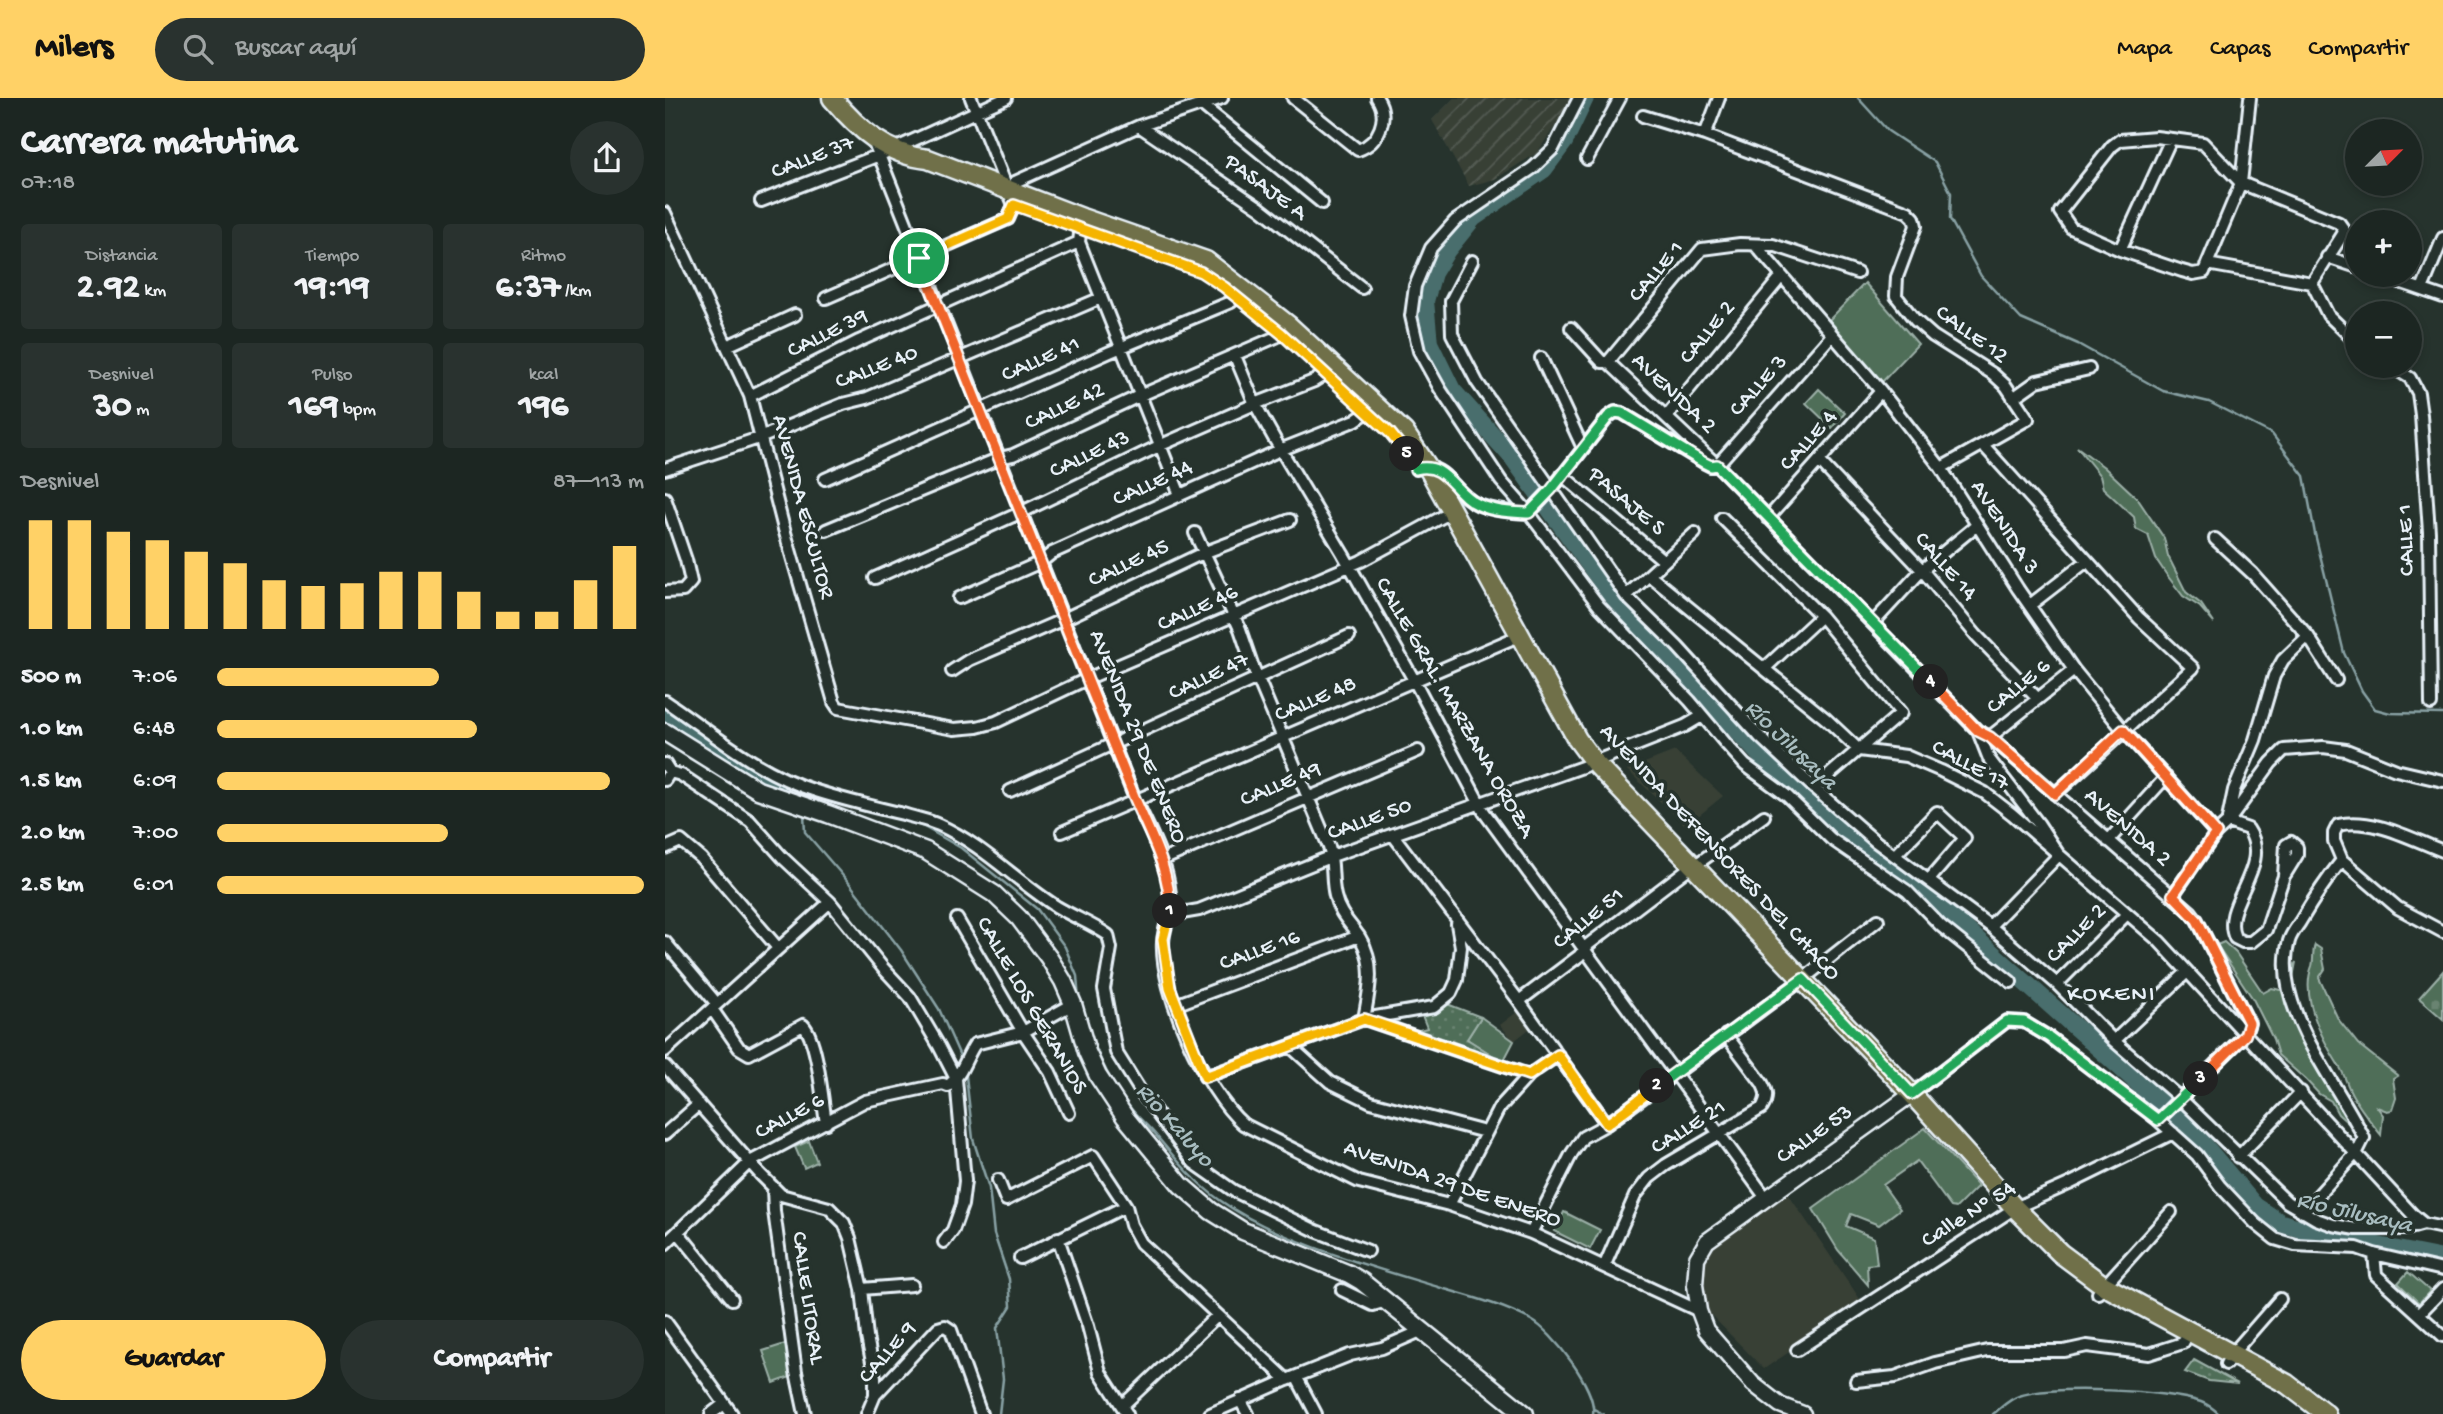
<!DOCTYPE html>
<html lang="es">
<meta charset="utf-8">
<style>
:root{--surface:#1c2622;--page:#29322f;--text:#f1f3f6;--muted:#a0a5a5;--line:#3a4340;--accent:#ffd166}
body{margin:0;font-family:"Gochi Hand",sans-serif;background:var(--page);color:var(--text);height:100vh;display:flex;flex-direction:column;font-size:26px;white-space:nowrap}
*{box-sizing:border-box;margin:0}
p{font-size:23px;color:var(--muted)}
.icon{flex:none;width:38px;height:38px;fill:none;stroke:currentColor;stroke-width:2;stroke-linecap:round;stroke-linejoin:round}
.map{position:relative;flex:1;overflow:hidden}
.sheet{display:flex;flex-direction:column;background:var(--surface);width:665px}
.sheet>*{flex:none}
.needle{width:46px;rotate:66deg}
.fabs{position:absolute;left:1680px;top:21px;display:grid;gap:14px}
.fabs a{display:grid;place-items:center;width:77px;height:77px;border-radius:50%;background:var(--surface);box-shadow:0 4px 10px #0003,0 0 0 2px var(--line);font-size:35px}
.pin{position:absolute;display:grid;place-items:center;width:60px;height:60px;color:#fff;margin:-30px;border:4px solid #fff;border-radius:50%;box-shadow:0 2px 7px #0007}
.km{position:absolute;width:35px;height:35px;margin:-18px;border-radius:50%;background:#222;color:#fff;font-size:19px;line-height:35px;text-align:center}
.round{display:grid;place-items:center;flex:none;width:74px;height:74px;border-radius:37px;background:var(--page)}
.head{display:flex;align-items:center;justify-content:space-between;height:119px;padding:0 21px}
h1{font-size:38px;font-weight:800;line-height:52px}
.stats{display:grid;grid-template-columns:repeat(3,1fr);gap:10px;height:119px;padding:7px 21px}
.stats div{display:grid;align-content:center;border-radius:7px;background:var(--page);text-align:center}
.stats b{font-size:35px;font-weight:800}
.stats small{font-size:19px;font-weight:400}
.stats p{font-size:19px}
.chart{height:196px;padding:14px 21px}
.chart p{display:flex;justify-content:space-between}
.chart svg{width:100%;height:126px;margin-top:7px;stroke:var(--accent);stroke-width:6}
.cta{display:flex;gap:14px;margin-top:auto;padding:14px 21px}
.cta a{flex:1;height:80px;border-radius:42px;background:var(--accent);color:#111;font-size:28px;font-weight:800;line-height:80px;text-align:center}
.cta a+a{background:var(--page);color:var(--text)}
ul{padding:0 21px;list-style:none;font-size:23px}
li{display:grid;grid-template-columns:112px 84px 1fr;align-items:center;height:52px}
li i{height:18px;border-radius:9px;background:var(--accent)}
header{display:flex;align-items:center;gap:42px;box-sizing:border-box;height:98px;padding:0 35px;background:var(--accent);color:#111}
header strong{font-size:33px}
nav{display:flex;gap:38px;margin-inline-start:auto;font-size:24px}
.search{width:490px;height:63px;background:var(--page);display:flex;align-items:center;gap:18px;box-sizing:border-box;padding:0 24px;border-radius:38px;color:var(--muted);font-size:26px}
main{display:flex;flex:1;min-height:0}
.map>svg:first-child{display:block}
</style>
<header>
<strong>Milers</strong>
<div class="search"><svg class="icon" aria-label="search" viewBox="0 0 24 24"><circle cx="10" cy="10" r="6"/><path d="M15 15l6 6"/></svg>Buscar aquí</div>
<nav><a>Mapa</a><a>Capas</a><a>Compartir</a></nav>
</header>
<main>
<section class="sheet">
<div class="head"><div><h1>Carrera matutina</h1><p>07:18</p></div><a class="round"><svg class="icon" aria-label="share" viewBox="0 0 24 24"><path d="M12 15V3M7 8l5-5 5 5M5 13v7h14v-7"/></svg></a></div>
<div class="stats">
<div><p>Distancia</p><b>2.92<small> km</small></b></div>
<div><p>Tiempo</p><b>19:19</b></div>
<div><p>Ritmo</p><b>6:37<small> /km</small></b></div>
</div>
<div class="stats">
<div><p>Desnivel</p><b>30<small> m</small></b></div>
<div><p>Pulso</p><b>169<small> bpm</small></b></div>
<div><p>kcal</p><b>196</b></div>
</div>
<div class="chart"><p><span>Desnivel</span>87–113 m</p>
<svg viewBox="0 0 160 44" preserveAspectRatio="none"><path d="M5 44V6M15 44V6M25 44V10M35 44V13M45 44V17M55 44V21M65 44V27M75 44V29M85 44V28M95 44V24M105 44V24M115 44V31M125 44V38M135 44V38M145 44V27M155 44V15"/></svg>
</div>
<ul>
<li><b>500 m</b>7:06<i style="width:52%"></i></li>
<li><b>1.0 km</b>6:48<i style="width:61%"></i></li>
<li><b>1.5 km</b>6:09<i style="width:92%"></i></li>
<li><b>2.0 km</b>7:00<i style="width:54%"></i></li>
<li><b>2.5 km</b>6:01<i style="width:100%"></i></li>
</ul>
<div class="cta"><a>Guardar</a><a>Compartir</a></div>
</section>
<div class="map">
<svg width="1778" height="1316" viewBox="0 0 1778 1316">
<defs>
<pattern id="industrial-furrows" width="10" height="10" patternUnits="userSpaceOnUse" patternTransform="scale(1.75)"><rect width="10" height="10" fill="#384036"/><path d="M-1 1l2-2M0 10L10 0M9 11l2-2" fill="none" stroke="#555c54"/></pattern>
<pattern id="cemetery-stones" width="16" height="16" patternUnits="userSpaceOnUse" patternTransform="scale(1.75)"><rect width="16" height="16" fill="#506e58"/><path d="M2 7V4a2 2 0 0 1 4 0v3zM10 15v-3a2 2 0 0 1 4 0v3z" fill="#698371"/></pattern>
<pattern id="park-dots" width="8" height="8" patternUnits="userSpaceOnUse" patternTransform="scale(1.75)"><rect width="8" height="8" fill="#506e58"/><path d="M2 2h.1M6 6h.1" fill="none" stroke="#698371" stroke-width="1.8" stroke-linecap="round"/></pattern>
</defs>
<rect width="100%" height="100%" fill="#26332d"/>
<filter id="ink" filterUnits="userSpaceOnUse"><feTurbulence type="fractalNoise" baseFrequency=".0143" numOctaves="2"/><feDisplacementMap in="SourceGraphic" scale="14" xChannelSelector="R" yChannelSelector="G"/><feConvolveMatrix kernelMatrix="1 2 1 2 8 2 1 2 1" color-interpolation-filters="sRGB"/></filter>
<g filter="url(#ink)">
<path fill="#384036" d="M1010,653l48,45 -37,30 -59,-56z
M856,911l12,17 -19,15 -14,-16z
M1123,1096l74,108 -98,67 -57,-58 -7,-21 3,-36z"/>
<path fill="url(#industrial-furrows)" d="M789,0h120l-37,55 -42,26 -26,7 -37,-66z"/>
<path fill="#506e58" stroke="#9cb0a8" stroke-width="2" d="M1200,185l53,61 -37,39 -52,-63z
M1154,291l26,24 -13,15 -26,-25z
M1412,349l27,20 33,31 27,40 4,18 18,36 15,12 13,19 -14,-16 -17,-11 -17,-22 -10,-15 -8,-24 -12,-6 -2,-12 -31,-29 -3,-12z
M1559,844l12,11 27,40 9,-5 8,2 4,-3 12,-25 -5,26 6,9 12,40 50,96 -21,-19 -7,-13 -12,-7 -13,-14 -28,-25 -5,-16 -20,-40 -36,-54z
M1650,847l6,4 4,20 -6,9 19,41 20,25 40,32 -5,3 3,19 -4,12 -5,1 -10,-4 6,8 -2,20c-10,-13 -20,-25 -28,-39 -6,-10 -8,-21 -14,-30 -17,-27 -39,-69 -27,-100 2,-6 0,-14 3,-21z
M816,919l33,24 -11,21 -36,-23z
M1260,1030l53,58 -22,22 -5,-1 -34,-46 -34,24 17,24 -21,16 -28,-11 -5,12 28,12 3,26 -10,1 1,20 -30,-35 -25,-41z
M144,1043l8,21 -13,6 -9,-21z
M899,1114l36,18 -10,19 -36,-18z
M1743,1174l22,19 -11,12 -21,-20z
M120,1246l11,31 -22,8 -11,-32z"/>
<path fill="url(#cemetery-stones)" stroke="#9cb0a8" stroke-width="2" d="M1778,873v48l-24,-21z"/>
<path fill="url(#park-dots)" stroke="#9cb0a8" stroke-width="2" d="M777,904l39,15 -14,22 36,23 -85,-26 1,-6 8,-2 -7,-18z
M1529,1262l44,24 -29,-3 -24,-9z"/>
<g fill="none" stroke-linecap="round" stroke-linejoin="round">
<path stroke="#89a2a5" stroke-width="2.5" d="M1193,0l30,33 47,31 16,31 -1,26 31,57 40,43 57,25 85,47 46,11 63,32 32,42 11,58 29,119 18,38 13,18 15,4 53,1
M139,716l1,18 45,52 51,66 38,59 21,47
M234,720l25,9 37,21 76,61 28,38 12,29 2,25
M426,939c10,24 21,49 38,69 7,10 17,18 25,27 21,25 40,49 67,68 58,41 152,66 220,87 31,9 62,17 90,32 21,11 66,69 62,94
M301,978l7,63 16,49 5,46 15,45 2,27 -14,22 6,51 -4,35
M929,1311l9,5
M1328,1316c8,-6 16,-15 26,-18 33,-11 149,-6 182,6 8,3 13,7 18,12"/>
<path stroke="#496e6d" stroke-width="18" d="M920,0l-21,44 -20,27 -71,49 -26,32 -14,23 -8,28 4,42 23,47 61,68 97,135 177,191 177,144 229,204 62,74 26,17 47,13 115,23
M0,616l80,54 58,24"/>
<defs>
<path id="minor" d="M628,0l65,52c21,-7 32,-33 19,-52
M914,0l-26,51 -20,19 -78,53 -24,27 -16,38 -4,30 8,35 21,38 61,92 28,32 70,93 91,95 37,44 18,20 42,31 44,43 76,52 34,35 70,56
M537,7l120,98
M978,18l62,19 203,77 6,6 2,8 -19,51 -1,19 19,24 18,16 60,38 13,12 22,33 -87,49
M474,28l121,82 102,80
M1040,37l14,-37
M1491,39l47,6 38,40 98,40 5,7 -1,4 -31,49 -105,-19 -3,8 -11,2 -11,-3 -62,-21 -49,-22 -11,-16 52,-66 8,-6z
M208,42l262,659c14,30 32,62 35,95 2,20 -6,31 -7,48 -3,50 42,149 80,182l116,58 90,23 82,28 168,78
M922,61l33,-61
M344,93l6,-9 124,-56 83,-28
M96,103l131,-51 114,-52
M0,115l85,183 34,133 50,173 4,6 116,21 23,-2 19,-5 93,-44 272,-117 81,-44 11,-4
M417,120l-3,24 101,253
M1091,148l125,145 60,77 77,121 56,81 49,60 93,103
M1455,152l50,-109
M1662,159l30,10
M807,163l-21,40 1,33 25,48 149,214 52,51 81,89 55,52 61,53 115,85 67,58 57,57 67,58 106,103 29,17 17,6 23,4h50l18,-5
M1542,166l34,-81 9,-85
M1714,177l64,22
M1647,185l16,32 29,28
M1757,191l21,-51
M161,200l182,-79 6,-14 -43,-107
M906,230l31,34h6l109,103 261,266 12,6 201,175 6,8 52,103 -4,12 -87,85 -109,-83 -25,-15 -17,-1 -95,73
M62,248l68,-31
M570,258l20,48 20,36 68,114 72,128 69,130 282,386
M876,260l42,90
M943,264l94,-113 38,-5 33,1 84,28
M1726,268l19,12 8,15 3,22 8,117 2,172
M85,298l109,-55 220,-99
M1348,300l24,-17 52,-12
M1002,318l114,-139
M1318,347l156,173 54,50 -138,126
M1155,364l102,108 54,65 62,64
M0,371l97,-32 81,-33 24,-6 234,-100
M751,371c32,-8 36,25 63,36 16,6 33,7 50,8l22,-23 57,-73 7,-5 7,1 81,49 8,4 6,-1 115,-130
M897,377l102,86
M160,381l285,-127 121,-50 5,-5
M0,400l21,62 5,22 -8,9 -18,1
M1057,420l99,98 80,97 -87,75
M1103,420l113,-127
M161,432l174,-72 13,-3 126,-59 137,-59 5,-4
M530,435l45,96 13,38 76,180c5,16 2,33 6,49 4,18 16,28 25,42 16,25 9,54 4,81l165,56
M1550,441l38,35 55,62 28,44
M985,478l176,143 33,31 47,6 35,15 44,22 27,21 147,127 254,274 11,9 19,4
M210,480l147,-66 137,-66 96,-42 59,-23 11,-7
M961,498l69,-63
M294,500l82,-36 11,-9 228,-103 76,-30 10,-7
M1365,507l57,-44
M1208,525l49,-53 55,-45
M1099,571l57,-53
M287,573l17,-11 95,-41 139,-66 87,-33
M0,603c49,33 93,72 151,90 28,9 58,16 87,23 12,4 25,6 36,11 44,20 77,56 118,82 17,10 35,17 51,28l3,13 -7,41 12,63 25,40 53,71 40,28 82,40 52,20
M1313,633l11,28 49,64 21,32 -69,71
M1325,639l84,-67
M929,664l91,-36 17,-10
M0,666l5,8 -5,8
M5,674l11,3 69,46 33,37 47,44 53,66 27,29 29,49 17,33 9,102 -3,24 -9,25 -9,12
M345,693l339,-155
M1563,721l6,-29 21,-50 19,-64 9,-16 25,-24
M1563,724l20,7c26,38 -29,75 -13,109l8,4h8l15,-12 18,-54 2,-31 5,-3 6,5v8l-13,21
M397,734l459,-197
M728,737l126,166 88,123
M1443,743l58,-64
M0,750l16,-7 20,17 77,90
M1778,753c-32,-12 -70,-34 -105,-26l-4,8v8l8,19 56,48 45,24
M1230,757l42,-43 28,26 -36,42
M497,762l256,-109
M1029,768l70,-50
M1508,797l43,-62 12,-11 43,-59 13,-13 39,-3 23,3 50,20 47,11
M505,817l29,-5 133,-54 253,-90
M292,821l66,113 27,40 19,41
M0,844l52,62
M1138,881l75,-59
M1392,886l70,-70
M854,903l60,-45 10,-12 96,-73
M510,907l184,-69
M47,911l27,39 10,6 54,-29c15,15 19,75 23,98
M1449,943l73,-69
M625,948l40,36 41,20 114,30
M0,953l165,-149
M0,968l95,108 21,21 48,13 15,15 6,15 12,51 5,48 8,40v18
M540,979l159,-58 70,-12 17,-14 6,-13 4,-33 -4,-23
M1493,1022l39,35 23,31 35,37 20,16 20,6 62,3 17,6 69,16
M0,1036l34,-30
M1573,1059l63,-65
M333,1082l8,20 87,-44 33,50 5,19 10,18 146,137
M108,1090l1,23 22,161 9,42
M784,1107l50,-97 30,-33 29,-20
M1638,1114l54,-60 7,-14c-26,-55 -94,-133 -75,-197 2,-7 7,-13 11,-19 13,-22 26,-42 42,-62
M13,1134l54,67
M866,1135l41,-80 11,-16 24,-13 188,-139
M393,1140l30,88 12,46 27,42
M0,1146l85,-82 115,-61 78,-17 5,2c14,-11 17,-27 27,-42l48,-12 50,-28
M1709,1156l2,21 67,61
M355,1160l106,-52
M939,1169l31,-71 14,-18 17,-13 96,-57c6,-10 5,-16 0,-25l-36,-48
M197,1191l50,-4
M677,1192l31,15 14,-4
M1433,1195l73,-81
M1754,1216l24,-25
M0,1223l67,93
M1132,1252l218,-142 54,-24 104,-51
M1561,1266l6,-10 48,-55
M632,1280l19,36
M1191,1283l39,-4 40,-14 52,-12h77l23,-5 62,8 34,-11 6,-11
M575,1302l8,14
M457,1308l95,-90
M46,1316l13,-10
M202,1316l8,-19 63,-67 7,-2 6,4 30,84
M545,1316l77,-34 63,-25 32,-7 41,-18"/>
<path id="tertiary" d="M1138,1316l-23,-9 -27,-21 -47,-54 -7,-19 -4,-26 2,-27 10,-17 205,-147"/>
<path id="secondary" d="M0,634l93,58 70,24 98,37 68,43 25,24 30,40 14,23 10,23 14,48 11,24 27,41 56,68 30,26 32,20 106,43 12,7 164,133"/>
<path id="primary" d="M167,0c26,31 55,57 96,61l154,59 124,43 82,64 116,107 23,34 150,273 17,23 318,332 103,114 45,45 43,32 184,99 39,30"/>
</defs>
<use href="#minor" stroke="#e8f1f8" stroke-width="16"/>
<use href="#tertiary" stroke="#e8f1f8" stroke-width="19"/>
<use href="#secondary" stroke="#e8f1f8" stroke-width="21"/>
<use href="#primary" stroke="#e8f1f8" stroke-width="23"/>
<use href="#minor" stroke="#26332d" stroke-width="10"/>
<use href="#tertiary" stroke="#26332d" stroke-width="14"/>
<use href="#secondary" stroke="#26332d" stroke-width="16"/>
<use href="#primary" stroke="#6f704a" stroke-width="18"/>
</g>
</g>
<g fill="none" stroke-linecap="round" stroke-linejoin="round" filter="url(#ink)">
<defs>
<path id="split-1" d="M254,160l216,541c16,37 35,71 35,112"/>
<path id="split-2" d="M505,813l-7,28 7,49 35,89 159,-58 165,56 29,-20 49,69 50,-38"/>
<path id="split-3" d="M992,988l146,-107 109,115 95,-73 17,1 25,15 109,83 43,-41"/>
<path id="split-4" d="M1266,584l47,49 12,6 65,57 68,-64 93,103 -43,62 24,25 52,103 -4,12 -44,44"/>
<path id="split-5" d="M742,356l9,15c31,-8 37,25 63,36 16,7 33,7 50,8l22,-23 57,-73 7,-5 7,1 81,49 8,4 6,-1 214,217"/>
<path id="split-6" d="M254,160l89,-39 6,-14 187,67 23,15 57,46 109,100 17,21"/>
</defs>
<use href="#split-1" stroke="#fff" stroke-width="14"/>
<use href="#split-2" stroke="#fff" stroke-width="14"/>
<use href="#split-3" stroke="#fff" stroke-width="14"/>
<use href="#split-4" stroke="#fff" stroke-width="14"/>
<use href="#split-5" stroke="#fff" stroke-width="14"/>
<use href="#split-6" stroke="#fff" stroke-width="14"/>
<use href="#split-1" stroke="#f0652b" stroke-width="9"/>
<use href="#split-2" stroke="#f5b400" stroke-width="9"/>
<use href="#split-3" stroke="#22a559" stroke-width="9"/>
<use href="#split-4" stroke="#f0652b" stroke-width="9"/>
<use href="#split-5" stroke="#22a559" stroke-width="9"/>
<use href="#split-6" stroke="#f5b400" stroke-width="9"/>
</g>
<g text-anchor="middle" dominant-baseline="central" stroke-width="7" stroke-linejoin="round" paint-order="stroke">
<g font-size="23" fill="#e8f1f8" stroke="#26332d">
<text transform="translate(148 60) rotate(-21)">CALLE 37</text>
<text transform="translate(600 90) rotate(36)">PASAJE A</text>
<text transform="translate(992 174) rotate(-50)">CALLE 1</text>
<text transform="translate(1043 235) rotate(-51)">CALLE 2</text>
<text transform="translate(163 236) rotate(-26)">CALLE 39</text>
<text transform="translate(1306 237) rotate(36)">CALLE 12</text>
<text transform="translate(376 262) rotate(-24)">CALLE 41</text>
<text transform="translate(212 270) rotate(-21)">CALLE 40</text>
<text transform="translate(1094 288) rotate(-48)">CALLE 3</text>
<text transform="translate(1008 296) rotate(43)">AVENIDA 2</text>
<text transform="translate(400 309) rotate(-25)">CALLE 42</text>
<text transform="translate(1144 343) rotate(-48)">CALLE 4</text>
<text transform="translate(425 357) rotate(-25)">CALLE 43</text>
<text transform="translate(488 386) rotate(-24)">CALLE 44</text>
<text transform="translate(961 404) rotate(40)">PASAJE S</text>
<text transform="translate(137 409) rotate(75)">AVENIDA ESCULTOR</text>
<text transform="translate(1339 430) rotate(57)">AVENIDA 3</text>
<text transform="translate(1742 442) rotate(-92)">CALLE 1</text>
<text transform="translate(464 466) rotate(-25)">CALLE 45</text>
<text transform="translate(1280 469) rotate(49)">CALLE 14</text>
<text transform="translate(533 511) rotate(-24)">CALLE 46</text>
<text transform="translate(544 579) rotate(-25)">CALLE 47</text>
<text transform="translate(1354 589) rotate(-39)">CALLE 6</text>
<text transform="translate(651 602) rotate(-23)">CALLE 48</text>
<text transform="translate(789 610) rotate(60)">CALLE GRAL. MARZANA OROZA</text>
<text transform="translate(472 639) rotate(68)">AVENIDA 29 DE ENERO</text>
<text transform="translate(1305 668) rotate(28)">CALLE 17</text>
<text transform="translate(616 687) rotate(-23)">CALLE 49</text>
<text transform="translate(705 722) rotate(-20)">CALLE 50</text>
<text transform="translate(1462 730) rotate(41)">AVENIDA 2</text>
<text transform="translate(1054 755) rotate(47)">AVENIDA DEFENSORES DEL CHACO</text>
<text transform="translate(924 821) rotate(-39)">CALLE 51</text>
<text transform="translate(1412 836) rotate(-45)">CALLE 2</text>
<text transform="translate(595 853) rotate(-20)">CALLE 16</text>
<text transform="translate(366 908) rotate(60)">CALLE LOS GERANIOS</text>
<text transform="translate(125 1019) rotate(-28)">CALLE 6</text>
<text transform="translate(1024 1030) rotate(-32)">CALLE 21</text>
<text transform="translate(1150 1037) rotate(-35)">CALLE 53</text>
<text transform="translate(787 1087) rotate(19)">AVENIDA 29 DE ENERO</text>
<text transform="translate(1304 1117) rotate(-32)">Calle Nº 54</text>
<text transform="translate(142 1200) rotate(82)">CALLE LITORAL</text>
<text transform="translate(223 1255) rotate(-49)">CALLE 9</text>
</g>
<g font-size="24" font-style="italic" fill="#a8bdc0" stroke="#26332d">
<text transform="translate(1125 648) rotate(44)">Río Jilusaya</text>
<text transform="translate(509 1028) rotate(48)">Rio Kaluyo</text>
<text transform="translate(1689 1116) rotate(13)">Río Jilusaya</text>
</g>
<g font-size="24" letter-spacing="2" fill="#e8f1f8" stroke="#26332d">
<text x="1447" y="897">KOKENI</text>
</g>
</g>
</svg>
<div class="fabs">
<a><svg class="needle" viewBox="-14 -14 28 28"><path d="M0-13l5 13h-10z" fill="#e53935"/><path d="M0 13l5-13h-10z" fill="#a0a5a5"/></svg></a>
<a>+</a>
<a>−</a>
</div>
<div class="pin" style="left:254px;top:160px;background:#1e9e55"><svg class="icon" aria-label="arrive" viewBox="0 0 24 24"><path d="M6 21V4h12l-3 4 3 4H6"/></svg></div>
<b class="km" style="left:505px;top:813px">1</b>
<b class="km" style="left:992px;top:988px">2</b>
<b class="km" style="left:1536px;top:981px">3</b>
<b class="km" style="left:1266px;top:584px">4</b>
<b class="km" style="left:742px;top:356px">5</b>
</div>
</main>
